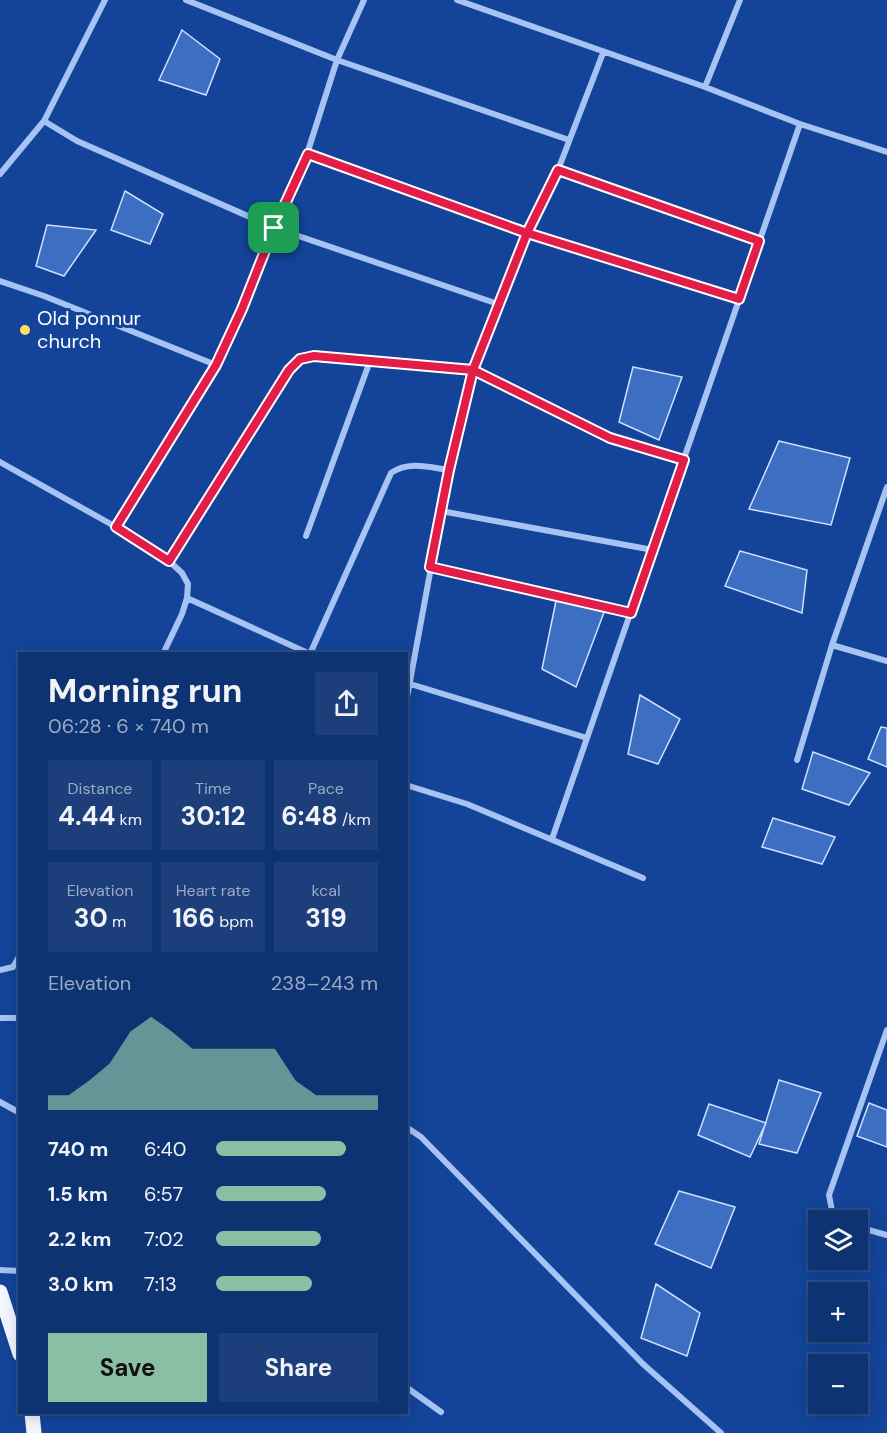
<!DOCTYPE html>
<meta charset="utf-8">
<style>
:root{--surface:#0e3373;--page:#1c3f7b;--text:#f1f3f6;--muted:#9baac4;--line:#2e4e85;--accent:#8abfa5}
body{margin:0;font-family:"DM Sans",sans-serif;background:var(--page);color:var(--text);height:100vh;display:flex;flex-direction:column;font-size:22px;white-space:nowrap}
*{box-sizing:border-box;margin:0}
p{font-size:20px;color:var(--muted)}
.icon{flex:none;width:33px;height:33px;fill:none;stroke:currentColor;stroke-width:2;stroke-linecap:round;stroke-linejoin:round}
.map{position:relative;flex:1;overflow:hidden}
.side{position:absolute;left:18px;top:652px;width:390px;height:762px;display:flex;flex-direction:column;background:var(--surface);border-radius:0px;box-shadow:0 3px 15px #0003,0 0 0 2px var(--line)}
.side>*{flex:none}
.tools{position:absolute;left:808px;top:1210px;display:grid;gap:12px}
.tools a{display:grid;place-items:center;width:60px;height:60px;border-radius:0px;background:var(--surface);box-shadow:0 3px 15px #0003,0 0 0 2px var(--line);font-size:30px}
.pin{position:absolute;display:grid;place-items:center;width:51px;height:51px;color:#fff;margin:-26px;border-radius:12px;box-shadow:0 3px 9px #0006}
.round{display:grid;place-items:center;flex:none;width:63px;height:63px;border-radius:0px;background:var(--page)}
.head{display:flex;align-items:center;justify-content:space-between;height:102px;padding:0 30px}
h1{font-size:33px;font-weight:700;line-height:45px}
.stats{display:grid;grid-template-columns:repeat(3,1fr);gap:9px;height:102px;padding:6px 30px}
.stats div{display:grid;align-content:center;border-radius:0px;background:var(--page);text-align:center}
.stats b{font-size:26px;font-weight:700}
.stats small{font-size:16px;font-weight:400}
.stats p{font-size:16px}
.chart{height:168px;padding:12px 30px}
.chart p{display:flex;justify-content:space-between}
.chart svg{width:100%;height:108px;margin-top:6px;fill:var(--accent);opacity:.7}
.button{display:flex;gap:12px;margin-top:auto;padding:12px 30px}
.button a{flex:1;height:69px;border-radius:0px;background:var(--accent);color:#111;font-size:24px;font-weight:700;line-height:69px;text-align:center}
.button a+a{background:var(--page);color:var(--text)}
ul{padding:0 30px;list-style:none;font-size:20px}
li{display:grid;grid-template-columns:96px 72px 1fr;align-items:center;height:45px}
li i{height:15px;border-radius:8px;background:var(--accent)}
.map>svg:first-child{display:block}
</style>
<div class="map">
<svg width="887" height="1433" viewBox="0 0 887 1433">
<rect width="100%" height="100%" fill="#134499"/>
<path fill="#3c6ec1" stroke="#cee0fd" stroke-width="1.5" d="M182,30l38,29 -14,36 -47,-15z
M125,191l38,23 -13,30 -39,-14z
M47,225l49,5 -32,46 -28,-10z
M633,367l49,10 -23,63 -40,-18z
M779,441l71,17 -19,67 -82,-16z
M740,551l67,19 -5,43 -77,-27z
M557,596l49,11 -30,80 -34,-18z
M640,695l40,24 -22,45 -30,-10z
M881,727l6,1v39l-19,-8z
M813,752l57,21 -21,32 -47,-16z
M773,818l62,19 -13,27 -60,-17z
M779,1080l42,13 -24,60 -38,-9z
M869,1103l18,7v37l-30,-11z
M709,1104l57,19 -16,34 -52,-22z
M679,1191l56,16 -24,61 -56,-24z
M656,1284l44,29 -13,43 -46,-18z"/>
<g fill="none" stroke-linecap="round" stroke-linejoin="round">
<path stroke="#a6c3f3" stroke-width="6" d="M186,0l151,60 232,80
M457,0l248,87 95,37 87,28
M705,87l35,-87
M44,121l33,20 198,87 223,76
M307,154l220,79 212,66
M558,170l201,71
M0,174l44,-53 61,-121
M0,281l44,15 172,69
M0,462l116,65 53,34 13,12 6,11 -1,14 -5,16 -19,40
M441,511l212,39
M116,527l100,-162 26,-56 33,-81 32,-74 30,-94 27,-60
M306,536l64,-175
M169,561l120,-191 11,-11 14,-3 159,14 138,68 73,22
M430,567l201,46
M187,598l123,56
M832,645l55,16
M310,654l81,-181c18,-12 37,-6 58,-3
M407,683l180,55
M406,703l43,-233 24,-100 54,-137 31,-63 45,-117
M797,760l35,-115 55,-158
M406,785l61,19 176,74
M552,839l248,-715
M0,970l13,-3 7,-12
M0,1018h20
M0,1102l20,11
M406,1127l15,10 222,227 78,69
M842,1221l-10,-10 -3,-16 58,-165
M858,1227l29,8
M0,1270l20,1
M406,1387l35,25"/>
<path stroke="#f2f6ff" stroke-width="15" d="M0,1292l20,62
M32,1413l2,20"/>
</g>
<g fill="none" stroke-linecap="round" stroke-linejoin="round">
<defs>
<path id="route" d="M274,228l-32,81 -26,56 -100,162 53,34 120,-191 11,-11 14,-3 159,14 137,68 74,22 -53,153 -201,-46 19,-97 24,-100 54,-137 212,66 20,-58 -201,-71 -31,63 -219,-79 -34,74"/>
</defs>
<use href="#route" stroke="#fff" stroke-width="12"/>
<use href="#route" stroke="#e11d48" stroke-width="8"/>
</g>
<circle fill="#ffde68" stroke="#134499" stroke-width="2" cx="25" cy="330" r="6"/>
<g text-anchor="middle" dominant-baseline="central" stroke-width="6" stroke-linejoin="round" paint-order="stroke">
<g font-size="20" fill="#fff" stroke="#134499" text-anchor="start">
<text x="37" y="318">Old ponnur<tspan x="37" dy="23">church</tspan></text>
</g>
</g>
</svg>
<div class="tools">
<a><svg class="icon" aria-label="layers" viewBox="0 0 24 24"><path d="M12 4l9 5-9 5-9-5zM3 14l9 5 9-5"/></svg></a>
<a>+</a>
<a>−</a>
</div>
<div class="pin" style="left:274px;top:228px;background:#1e9e55"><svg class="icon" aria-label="arrive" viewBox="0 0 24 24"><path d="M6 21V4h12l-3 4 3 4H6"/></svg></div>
<section class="side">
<div class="head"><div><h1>Morning run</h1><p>06:28 · 6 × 740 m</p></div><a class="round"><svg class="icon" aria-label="share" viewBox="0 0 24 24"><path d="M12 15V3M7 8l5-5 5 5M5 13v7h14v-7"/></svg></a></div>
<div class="stats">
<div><p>Distance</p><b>4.44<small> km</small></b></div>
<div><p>Time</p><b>30:12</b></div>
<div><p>Pace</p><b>6:48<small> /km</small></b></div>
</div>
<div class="stats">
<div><p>Elevation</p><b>30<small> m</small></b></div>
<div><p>Heart rate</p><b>166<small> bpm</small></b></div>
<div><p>kcal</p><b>319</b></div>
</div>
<div class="chart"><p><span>Elevation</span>238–243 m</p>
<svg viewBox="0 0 160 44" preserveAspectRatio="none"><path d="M0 44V38L10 38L20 32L30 25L40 12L50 6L60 12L70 19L80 19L90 19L100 19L110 19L120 32L130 38L140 38L150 38L160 38V44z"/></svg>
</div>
<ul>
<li><b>740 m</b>6:40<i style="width:80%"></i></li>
<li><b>1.5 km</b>6:57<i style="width:68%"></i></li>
<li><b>2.2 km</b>7:02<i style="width:65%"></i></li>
<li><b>3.0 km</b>7:13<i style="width:59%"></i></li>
</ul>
<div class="button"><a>Save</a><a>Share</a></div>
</section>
</div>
